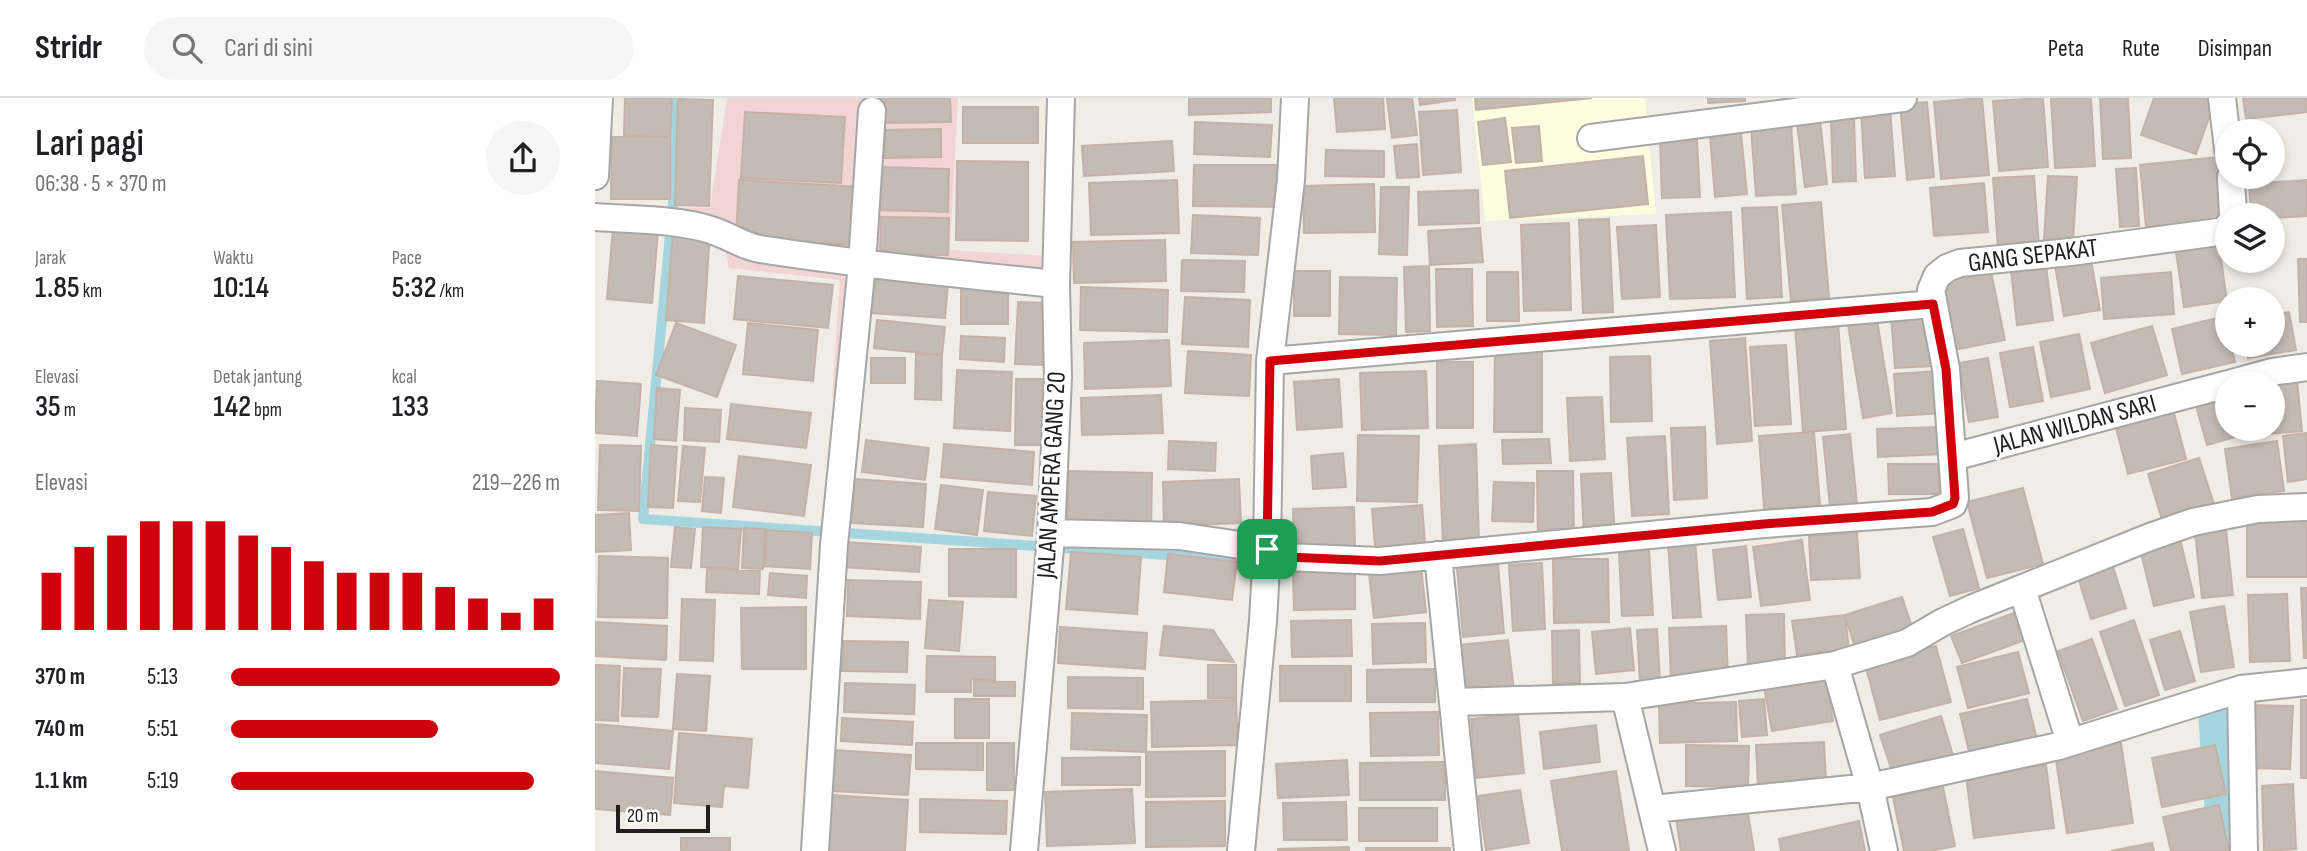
<!DOCTYPE html>
<html lang="id">
<meta charset="utf-8">
<style>
:root{--surface:#fff;--page:#f6f6f6;--text:#202124;--muted:#757577;--line:#e0e0e0;--accent:#cf000c}
body{margin:0;font-family:"Sofia Sans Condensed",sans-serif;background:var(--page);color:var(--text);height:100vh;display:flex;flex-direction:column;font-size:26px;white-space:nowrap}
*{box-sizing:border-box;margin:0}
p{font-size:23px;color:var(--muted)}
.icon{flex:none;width:38px;height:38px;fill:none;stroke:currentColor;stroke-width:2;stroke-linecap:round;stroke-linejoin:round}
.map{position:relative;flex:1;overflow:hidden}
.sheet{display:flex;flex-direction:column;background:var(--surface);width:595px}
.sheet>*{flex:none}
.fabs{position:absolute;left:1620px;top:21px;display:grid;gap:14px}
.fabs a{display:grid;place-items:center;width:70px;height:70px;border-radius:50%;background:var(--surface);box-shadow:0 4px 10px #0003;font-size:35px}
.scale{position:absolute;left:21px;bottom:18px;width:94px;box-sizing:border-box;padding-left:7px;border:4px solid #1f1f1f;border-top:0;font-size:19px;line-height:24px;white-space:nowrap;color:#1f1f1f;-webkit-text-stroke:5px #fff;paint-order:stroke}
.pin{position:absolute;display:grid;place-items:center;width:60px;height:60px;color:#fff;margin:-30px;border-radius:14px;box-shadow:0 4px 10px #0006}
.round{display:grid;place-items:center;flex:none;width:74px;height:74px;border-radius:37px;background:var(--page)}
.summary{display:flex;align-items:center;justify-content:space-between;height:119px;padding:0 35px}
h1{font-size:38px;font-weight:600;line-height:52px}
.metrics{display:grid;grid-template-columns:repeat(3,1fr);gap:10px;height:119px;padding:7px 35px}
.metrics div{display:grid;align-content:center}
.metrics b{font-size:30px;font-weight:600}
.metrics small{font-size:19px;font-weight:400}
.metrics p{font-size:19px}
.chart{height:196px;padding:14px 35px}
.chart p{display:flex;justify-content:space-between}
.chart svg{width:100%;height:126px;margin-top:7px;stroke:var(--accent);stroke-width:6}
ul{padding:0 35px;list-style:none;font-size:23px}
li{display:grid;grid-template-columns:112px 84px 1fr;align-items:center;height:52px}
li i{height:18px;border-radius:9px;background:var(--accent)}
header{display:flex;align-items:center;gap:42px;box-sizing:border-box;height:98px;padding:0 35px;background:var(--surface);border-bottom:2px solid var(--line)}
header strong{font-size:33px}
nav{display:flex;gap:38px;margin-inline-start:auto;font-size:24px}
.search{width:490px;height:63px;background:var(--page);display:flex;align-items:center;gap:18px;box-sizing:border-box;padding:0 24px;border-radius:38px;color:var(--muted);font-size:26px}
main{display:flex;flex:1;min-height:0}
.map>svg:first-child{display:block}
</style>
<header>
<strong>Stridr</strong>
<div class="search"><svg class="icon" aria-label="search" viewBox="0 0 24 24"><circle cx="10" cy="10" r="6"/><path d="M15 15l6 6"/></svg>Cari di sini</div>
<nav><a>Peta</a><a>Rute</a><a>Disimpan</a></nav>
</header>
<main>
<section class="sheet">
<div class="summary"><div><h1>Lari pagi</h1><p>06:38 · 5 × 370 m</p></div><a class="round"><svg class="icon" aria-label="share" viewBox="0 0 24 24"><path d="M12 15V3M7 8l5-5 5 5M5 13v7h14v-7"/></svg></a></div>
<div class="metrics">
<div><p>Jarak</p><b>1.85<small> km</small></b></div>
<div><p>Waktu</p><b>10:14</b></div>
<div><p>Pace</p><b>5:32<small> /km</small></b></div>
</div>
<div class="metrics">
<div><p>Elevasi</p><b>35<small> m</small></b></div>
<div><p>Detak jantung</p><b>142<small> bpm</small></b></div>
<div><p>kcal</p><b>133</b></div>
</div>
<div class="chart"><p><span>Elevasi</span>219–226 m</p>
<svg viewBox="0 0 160 44" preserveAspectRatio="none"><path d="M5 44V24M15 44V15M25 44V11M35 44V6M45 44V6M55 44V6M65 44V11M75 44V15M85 44V20M95 44V24M105 44V24M115 44V24M125 44V29M135 44V33M145 44V38M155 44V33"/></svg>
</div>
<ul>
<li><b>370 m</b>5:13<i style="width:100%"></i></li>
<li><b>740 m</b>5:51<i style="width:63%"></i></li>
<li><b>1.1 km</b>5:19<i style="width:92%"></i></li>
</ul>
</section>
<div class="map">
<svg width="1712" height="753" viewBox="0 0 1712 753">
<rect width="100%" height="100%" fill="#f0ece6"/>
<path fill="#f2d4d5" d="M132,0h231l-8,152 97,6 -2,32 -175,-14 -9,120 -29,3 8,-117 -111,-12 -8,-40 -120,-22 109,2z"/>
<path fill="#fffde0" d="M877,0h173l11,116 -171,7z"/>
<g fill="none" stroke-linecap="round" stroke-linejoin="round">
<path stroke="#a5d5df" stroke-width="10" d="M82,0l-4,42 1,53 -31,326 597,41"/>
<path stroke="#a5d5df" stroke-width="33" d="M1620,621l9,132"/>
</g>
<path fill="#c5bbb5" stroke="#c3b2a7" stroke-width="2" d="M30,0h47l-2,39 -46,-1z
M286,0h69l1,24 -69,1z
M594,0h82v14l-82,3z
M739,0h49l2,31 -48,3z
M817,0l5,37 -25,3 -5,-39z
M824,0h36v2l-35,5z
M880,0h117l-116,12z
M1113,0h37v3l-37,2z
M1387,0l7,77 -48,4 -7,-77z
M1448,0l5,69 -49,4 -6,-70z
M1456,0h40l4,68 -40,2z
M1505,0h28l3,60 -28,1z
M1559,0h62l-20,56 -55,-19z
M1648,0h64v14l-61,7z
M83,1l35,1 -4,106 -34,-1z
M1332,4l7,75 -27,3 -7,-76z
M368,9h75v36h-75z
M1295,10l5,68 -30,2 -4,-68z
M862,12l4,62 -38,3 -4,-63z
M150,14l100,5 -4,66 -100,-5z
M910,20l6,44 -28,3 -5,-43z
M1259,21l2,62 -23,1 -2,-62z
M1225,22l7,64 -22,3 -8,-64z
M600,24l77,3 -2,32 -76,-3z
M1196,27l5,69 -40,2 -5,-69z
M944,28l3,35 -26,2 -4,-35z
M346,31v28l-56,1v-28z
M1146,35l6,61 -32,3 -5,-61z
M17,39h58v62h-59z
M1102,42l3,57 -38,1 -2,-57z
M577,43l2,30 -90,5 -2,-30z
M822,46l2,33 -22,1 -3,-32z
M731,52l58,1v26l-59,-1z
M1048,58l5,48 -138,14 -5,-47z
M1623,59l6,62 -78,8 -6,-62z
M362,63l71,1v79l-72,-1z
M599,67h92v42l-93,-1z
M285,69l69,2 -1,43 -69,-2z
M1541,70l3,58 -19,1 -4,-58z
M1439,78l5,71 -41,3 -5,-72z
M1453,78l29,1 -4,64 -29,-2z
M144,82l120,7 -3,58 -120,-6z
M582,82l2,53 -88,2 -2,-52z
M1712,82v36l-34,2v-3h-22l-2,-31z
M1389,85l4,49 -54,4 -4,-48z
M779,86l1,48 -71,1 -1,-47z
M786,89h28l-2,68 -28,-1z
M883,92l1,33 -60,2 -1,-33z
M1226,104l8,96 -38,3 -9,-96z
M1182,109l5,90 -35,2 -5,-91z
M1136,114l4,85 -65,2 -4,-84z
M598,117l67,3 -2,37 -67,-2z
M286,119l68,1 -1,37 -68,-1z
M1014,121l4,93 -30,1 -4,-93z
M974,125l2,87 -47,1 -3,-86z
M1061,127l4,72 -38,2 -5,-72z
M18,130l45,3 -6,72 -45,-4z
M885,130l3,34 -53,3 -2,-34z
M78,132l37,2 -6,91 -38,-3z
M570,142l1,41 -92,2 -1,-41z
M1624,147l8,56 -43,6 -8,-55z
M1495,157l10,55 -36,6 -10,-55z
M1703,161h9v63h-7z
M587,162l63,1 -1,31 -63,-1z
M834,168l1,65 -24,1 -2,-65z
M1451,168l7,54 -36,5 -6,-55z
M1395,169l15,73 -52,10 -16,-72z
M841,171h36l1,57 -36,1z
M699,173h36v45h-36z
M892,174h31l1,49h-32z
M1576,174l3,42 -70,5 -3,-41z
M143,178l95,9 -5,43 -94,-9z
M745,179l57,1 -1,57 -57,-1z
M278,180l75,5 -3,35 -74,-5z
M366,189l47,1v36h-47z
M486,189l87,3 -1,42 -87,-2z
M590,199l65,3 -2,47 -66,-3z
M423,204l29,1 -3,62 -29,-1z
M1334,214l3,54 -37,2 -4,-53z
M1694,214l7,38 -48,8 -2,-13h27v-30z
M1630,218l3,29h3l4,17 -53,12 -10,-45z
M282,222l68,7 -3,28 -68,-7z
M1282,222l15,93 -29,5 -15,-94z
M1243,224l8,107 -43,3 -8,-107z
M81,225l60,22 -19,52 -61,-22z
M153,225l70,7 -5,51 -70,-7z
M1557,228l15,49 -62,18 -14,-50z
M1484,236l11,55 -39,8 -11,-55z
M366,238l44,2 -1,24 -44,-3z
M1150,240l7,103 -35,3 -7,-103z
M574,242l2,46 -86,3 -1,-46z
M1191,247l5,79 -36,2 -5,-79z
M1438,249l10,54 -33,6 -10,-54z
M593,253l63,4 -2,41 -64,-3z
M900,253h47v81h-48z
M321,256l26,1 -1,45 -26,-1z
M1055,258l2,65 -41,1 -1,-65z
M276,260h34v25h-34z
M1393,260l10,59 -29,5 -10,-59z
M842,264h36v66h-36z
M362,272l55,2 -2,59 -56,-3z
M831,273l2,57 -66,2 -2,-57z
M1343,273l4,42 -45,3 -3,-42z
M421,281h29v66h-30z
M744,281l3,48 -45,3 -3,-48z
M1702,282l5,51 -46,4v-6h17v-46z
M2,283l44,3 -4,52 -42,-3z
M62,290l23,2 -4,51 -22,-2z
M566,297l2,38 -81,2 -1,-37z
M1007,299l3,62 -35,2 -3,-63z
M1633,299v32h13l1,6 -35,10 -11,-39z
M136,306l80,9 -5,35 -79,-9z
M90,310l36,2 -2,32 -35,-2z
M1579,315l12,46 -58,15 -12,-46z
M1110,329l2,71 -33,2 -3,-72z
M1346,329l1,27 -64,3 -1,-28z
M1219,334l6,73 -56,4 -5,-73z
M1712,335v46l-19,3 -5,-46z
M1255,336l7,70 -27,3 -7,-70z
M763,337l61,1 -2,66 -60,-1z
M1070,338l4,78 -37,2 -5,-78z
M954,341l2,24 -48,1 -1,-24z
M271,342l63,8 -4,32 -63,-8z
M574,343l47,2 -1,28 -47,-2z
M1682,343l7,50 -52,7 -7,-49z
M349,346l90,8 -2,33 -91,-8z
M881,346l3,100 -36,2 -4,-100z
M5,347l41,1 -2,65 -41,-1z
M56,347l26,2 -4,61 -25,-1z
M88,348l22,2 -5,54 -22,-1z
M748,355l3,34 -33,2 -2,-33z
M144,358l72,9 -7,51 -71,-9z
M1604,360l16,49 -52,16 -15,-49z
M1293,366h56v30h-55z
M473,373l84,2 -1,60 -83,-2z
M942,373h36l1,69h-36z
M1016,375l4,63 -31,1 -3,-63z
M110,379l19,1 -3,35 -19,-2z
M260,381l71,5 -3,43 -71,-4z
M644,381l2,44 -77,3 -1,-44z
M899,384l40,1 -1,39 -41,-1z
M346,387l42,5 -6,45 -42,-6z
M1428,390l20,76 -56,14 -20,-76z
M393,394l48,4 -4,40 -48,-5z
M827,407l3,38 -50,4 -3,-38z
M759,409l1,41 -61,2 -1,-41z
M34,415l2,37 -36,2v-37z
M1652,419h60v60h-60z
M1630,422l8,75 -31,3 -8,-75z
M80,429l20,2 -4,39 -20,-1z
M108,429l38,2 -3,40 -37,-2z
M149,430l21,1 -2,40 -21,-1z
M1368,431l16,59 -29,8 -17,-59z
M172,432l45,3 -2,36 -45,-3z
M1262,435l3,45 -49,2 -2,-44z
M1100,441l6,78 -28,1 -5,-77z
M1585,441l14,58 -40,9 -14,-57z
M1207,442l8,60 -49,6 -8,-59z
M250,444l76,5 -2,25 -76,-5z
M1151,448l5,51 -33,3 -5,-50z
M354,451h67v48l-67,-1z
M1054,452l4,65 -31,1 -3,-65z
M476,454l70,5 -4,57 -71,-5z
M573,456l69,8 -5,38 -68,-8z
M4,458l69,2 -1,60 -69,-1z
M958,461h55l1,63 -55,1z
M1516,462l15,48 -35,11 -15,-48z
M947,465l3,66 -32,2 -4,-66z
M903,467l6,68 -41,4 -6,-69z
M760,469v42l-61,1 -1,-42z
M826,469l5,45 -52,6 -5,-45z
M112,471l53,2 -1,23 -53,-2z
M175,475l37,3 -1,22 -38,-3z
M253,482l73,2 -1,37 -73,-3z
M1706,490h6v70h-3z
M1692,496l3,67 -40,1 -2,-67z
M1307,499l12,36 -58,18 -11,-36z
M87,501l33,1 -2,61 -33,-1z
M334,502l34,2 -4,49 -34,-3z
M1629,508l10,61 -33,5 -11,-60z
M211,509v62h-64l-1,-61z
M1424,513l9,28 -66,24 -11,-27z
M1189,516l1,52 -37,1 -2,-52z
M1250,517l4,34 -52,6 -5,-34z
M756,522l1,36 -60,1 -1,-36z
M1539,522l25,75 -34,11 -25,-74z
M0,524l72,4 -1,34 -71,-4z
M830,525l1,39 -53,2 -1,-40z
M569,528l49,4 21,32 -74,-7z
M1131,528l2,54 -57,2 -2,-54z
M465,529l87,6 -2,36 -87,-6z
M1035,530l4,42 -38,4 -4,-42z
M1062,531l3,52 -20,1 -3,-52z
M984,532l1,53h-27l-1,-52z
M1585,533l15,50 -30,9 -15,-50z
M1497,541l25,70 -34,12 -25,-70z
M913,542l6,51 -48,6 -6,-52z
M248,543l65,1 -1,30 -65,-1z
M1341,548l15,56 -71,18 -15,-56z
M1423,554l11,41 -61,15 -11,-41z
M332,558l68,1v23l-24,-1v13h-45z
M0,567l25,1 -2,55 -23,-1z
M613,567h28v33h-28z
M685,568h71v35h-71z
M29,570l37,1 -3,48 -36,-1z
M840,571v33h-68v-32z
M1230,573l8,50 -61,10 -9,-50z
M82,576l33,2 -4,55 -33,-2z
M473,579l75,1v31l-75,-1z
M379,583l41,1v14h-41z
M250,585l70,2 -1,29 -70,-2z
M360,601h34v39h-34z
M1169,601l3,36 -25,2 -3,-36z
M1432,601l12,49 -67,16 -12,-50z
M641,602l2,45 -86,2 -1,-45z
M1706,602h6v78h-6z
M1141,604l1,39 -77,2 -1,-39z
M1654,607l44,1 -3,63 -43,-1z
M843,614l1,43 -68,1 -1,-43z
M477,615l75,2 -1,37 -75,-3z
M923,616l6,59 -48,5 -5,-59z
M1346,618l12,39 -60,19 -13,-39z
M247,620l71,4 -1,23 -71,-4z
M0,626l78,7 -4,38 -74,-6z
M1001,627l4,37 -56,7 -4,-37z
M84,635l73,6 -4,49 -24,-2 -2,21 -48,-4z
M1229,644l2,40 -68,4 -2,-41z
M321,645h67v27l-67,-1z
M392,645h27v47h-27z
M1526,645l12,80 -66,10 -12,-80z
M1091,647l63,1 -1,41 -62,-1z
M1620,647l11,49 -64,13 -10,-49z
M238,652l78,5 -3,40 -77,-4z
M630,653v45l-79,1v-45z
M545,659v28h-78v-27z
M752,662l2,35 -71,3 -2,-34z
M850,664v38h-85v-37z
M1451,667l8,63 -80,10 -8,-62z
M0,673l78,7 -3,37 -75,-6z
M1021,673l13,80h-67l-11,-70z
M1698,686l3,65 -32,2 -2,-65z
M1348,689l12,59 -25,5h-26l-11,-54z
M537,691l3,54 -88,3 -2,-54z
M925,692l9,53 -43,7 -8,-54z
M236,697l77,5 -3,51h-77z
M325,701l87,2 -1,33 -86,-2z
M630,703v45l-79,1v-45z
M751,704l1,38h-63l-1,-37z
M1624,707l10,46h-58l-8,-34z
M1152,709l7,44h-73l-5,-32z
M764,710h78v33h-78z
M1264,723l6,30h-84l-2,-12z
M86,740h49v13h-49z
M1557,745l2,8h-43z
M754,749v4h-71v-2z
M771,750h84v3h-84z"/>
<g fill="none" stroke-linecap="round" stroke-linejoin="round">
<defs>
<path id="minor" d="M1627,0l6,51
M996,40l312,-40
M0,78l4,-78
M1636,79l2,38
M0,119c35,3 83,2 116,13 17,5 31,16 49,19 98,15 197,25 296,35
M675,263l663,-57
M1637,285l40,-11 35,-5
M1358,359l275,-73
M456,435l128,3 88,13 19,8 94,4 384,-37 168,-12 21,-8 2,-6 -9,-129 -15,-79 6,-14 10,-8 13,-5 111,-11 140,-19 13,-2 4,-5
M843,457l30,296
M1427,491l48,153
M1240,567l35,122 14,64
M1646,591l3,162
M1030,599l37,154
M858,604l172,-5 210,-32 72,-22 36,-21 30,-14 177,-71 43,-15 65,-13 49,-2
M1058,711l217,-22 189,-41 182,-57 66,-7
M220,753l19,-306 28,-281 10,-153
M429,753l27,-315 7,-159 -2,-93 5,-186
M646,753l22,-230 4,-72 3,-188 21,-181 4,-82"/>
</defs>
<use href="#minor" stroke="#a6a6a6" stroke-width="30"/>
<use href="#minor" stroke="#fff" stroke-width="26"/>
</g>
<g fill="none" stroke-linecap="round" stroke-linejoin="round">
<defs>
<path id="route" d="M1338,206l13,65 9,129 -2,6 -21,8 -168,12 -384,37 -94,-4 -19,-8 3,-188z"/>
</defs>
<use href="#route" stroke="#fff" stroke-width="14"/>
<use href="#route" stroke="#cf000c" stroke-width="9"/>
</g>
<g text-anchor="middle" dominant-baseline="central" stroke-width="6" stroke-linejoin="round" paint-order="stroke">
<g font-size="26" fill="#1f1f1f" stroke="#fff">
<text transform="translate(1438 158) rotate(-7)">GANG SEPAKAT</text>
<text transform="translate(1480 327) rotate(-15)">JALAN WILDAN SARI</text>
<text transform="translate(457 377) rotate(-87)">JALAN AMPERA GANG 20</text>
</g>
</g>
</svg>
<div class="fabs">
<a><svg class="icon" aria-label="locate" viewBox="0 0 24 24"><circle cx="12" cy="12" r="6"/><path d="M12 2v4M12 18v4M2 12h4M18 12h4"/></svg></a>
<a><svg class="icon" aria-label="layers" viewBox="0 0 24 24"><path d="M12 4l9 5-9 5-9-5zM3 14l9 5 9-5"/></svg></a>
<a>+</a>
<a>−</a>
</div>
<div class="scale">20 m</div>
<div class="pin" style="left:672px;top:451px;background:#1e9e55"><svg class="icon" aria-label="arrive" viewBox="0 0 24 24"><path d="M6 21V4h12l-3 4 3 4H6"/></svg></div>
</div>
</main>
